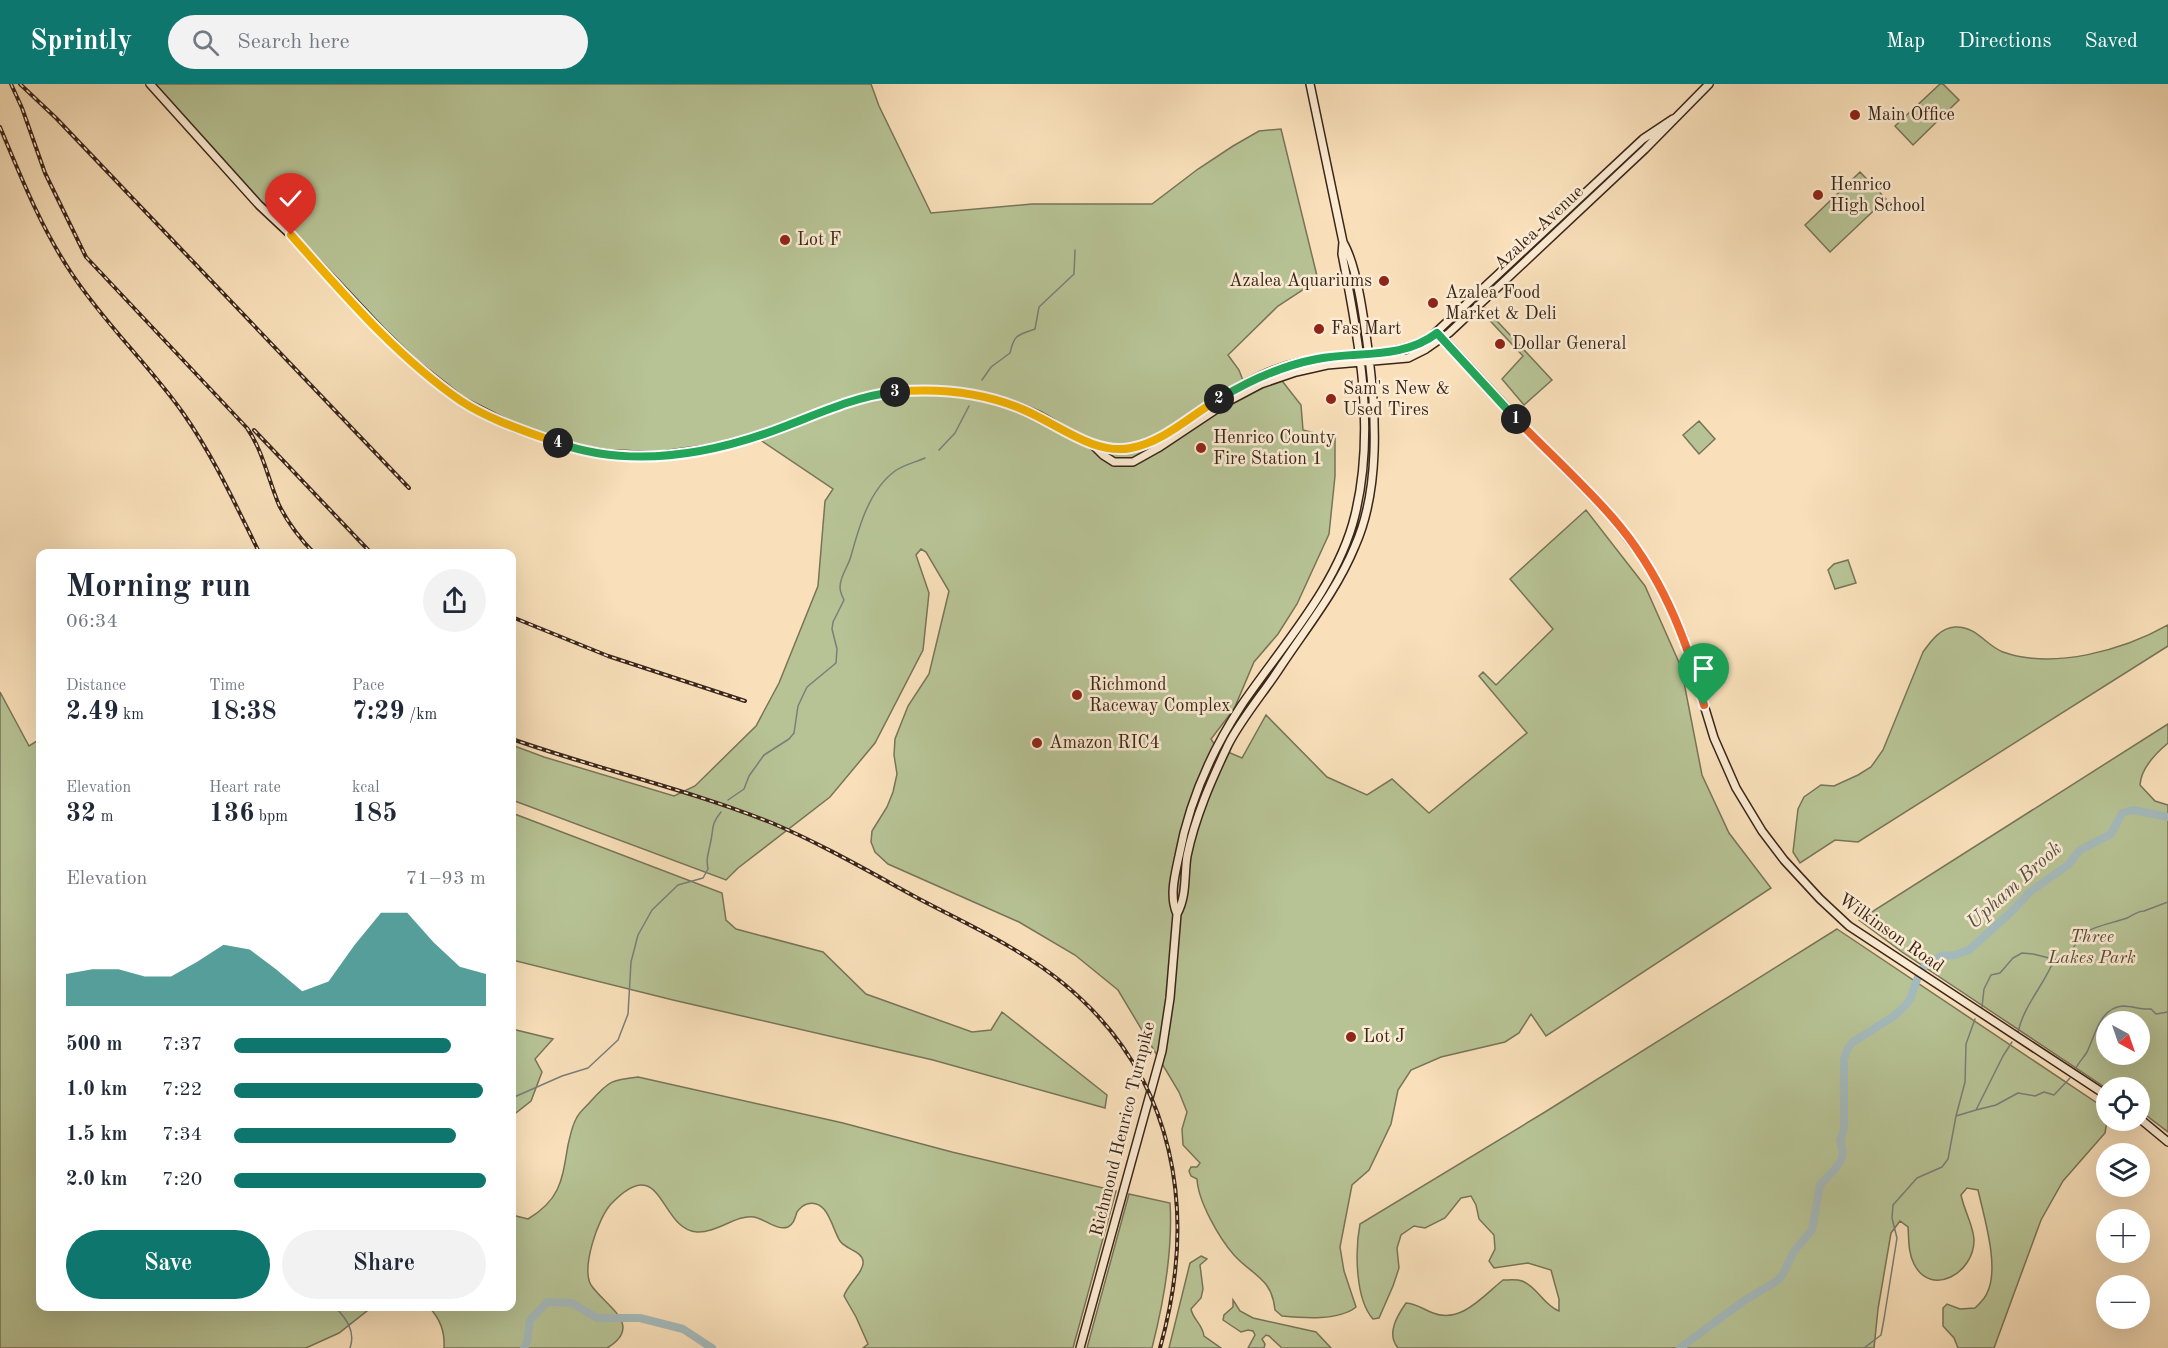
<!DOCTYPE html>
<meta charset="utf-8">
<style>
:root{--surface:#fff;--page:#f2f2f3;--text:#1f2937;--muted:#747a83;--accent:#0f766e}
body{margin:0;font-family:"Old Standard TT",serif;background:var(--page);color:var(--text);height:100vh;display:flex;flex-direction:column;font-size:22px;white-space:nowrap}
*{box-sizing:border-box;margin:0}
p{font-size:20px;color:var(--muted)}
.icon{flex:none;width:33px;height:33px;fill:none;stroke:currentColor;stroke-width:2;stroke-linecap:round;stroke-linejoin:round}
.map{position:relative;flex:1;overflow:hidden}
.side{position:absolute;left:36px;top:465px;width:480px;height:762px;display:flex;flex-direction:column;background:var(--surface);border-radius:12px;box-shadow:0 6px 24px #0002}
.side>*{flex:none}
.needle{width:39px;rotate:140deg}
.controls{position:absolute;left:2096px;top:927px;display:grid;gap:12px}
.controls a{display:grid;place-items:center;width:54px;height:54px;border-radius:50%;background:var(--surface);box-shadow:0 6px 24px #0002;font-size:30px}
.pin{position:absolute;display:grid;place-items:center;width:51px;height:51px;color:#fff;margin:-62px -26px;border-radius:50% 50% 50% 0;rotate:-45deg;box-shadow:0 0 6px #0007}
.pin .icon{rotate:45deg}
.km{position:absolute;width:30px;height:30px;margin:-15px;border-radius:50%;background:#222;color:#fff;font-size:16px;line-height:30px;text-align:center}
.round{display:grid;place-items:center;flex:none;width:63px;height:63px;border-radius:32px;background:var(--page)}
.headline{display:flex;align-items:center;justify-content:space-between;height:102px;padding:0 30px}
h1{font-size:33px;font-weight:700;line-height:45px}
.metrics{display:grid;grid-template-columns:repeat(3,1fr);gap:9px;height:102px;padding:6px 30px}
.metrics div{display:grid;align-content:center}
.metrics b{font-size:26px;font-weight:700}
.metrics small{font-size:16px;font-weight:400}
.metrics p{font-size:16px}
.chart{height:168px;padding:12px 30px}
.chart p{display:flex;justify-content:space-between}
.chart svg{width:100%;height:108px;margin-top:6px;fill:var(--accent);opacity:.7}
.action{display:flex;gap:12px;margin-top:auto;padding:12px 30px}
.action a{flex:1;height:69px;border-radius:36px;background:var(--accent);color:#fff;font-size:24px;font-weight:700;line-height:69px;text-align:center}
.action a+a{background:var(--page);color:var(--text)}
ul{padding:0 30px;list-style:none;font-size:20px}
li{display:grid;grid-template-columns:96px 72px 1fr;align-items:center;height:45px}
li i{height:15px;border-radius:8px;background:var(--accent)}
header{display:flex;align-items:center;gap:36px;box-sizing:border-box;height:84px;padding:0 30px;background:var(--accent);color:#fff}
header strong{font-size:28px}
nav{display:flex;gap:33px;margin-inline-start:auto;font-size:21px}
.search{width:420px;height:54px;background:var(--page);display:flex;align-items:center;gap:15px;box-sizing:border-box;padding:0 21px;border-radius:33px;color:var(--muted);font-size:22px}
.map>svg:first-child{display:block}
</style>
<header>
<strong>Sprintly</strong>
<div class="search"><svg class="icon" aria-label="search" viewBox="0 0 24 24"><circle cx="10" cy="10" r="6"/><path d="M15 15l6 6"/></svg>Search here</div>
<nav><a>Map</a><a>Directions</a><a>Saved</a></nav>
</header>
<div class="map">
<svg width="2168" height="1264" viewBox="0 0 2168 1264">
<rect width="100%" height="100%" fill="#f9e0ba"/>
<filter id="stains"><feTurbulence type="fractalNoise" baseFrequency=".00333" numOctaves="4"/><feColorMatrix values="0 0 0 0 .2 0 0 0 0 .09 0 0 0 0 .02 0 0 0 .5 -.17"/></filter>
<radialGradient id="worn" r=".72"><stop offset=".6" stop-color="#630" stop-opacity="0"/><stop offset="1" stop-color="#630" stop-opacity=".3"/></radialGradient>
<path fill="#b7c395" stroke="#787458" stroke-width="1.5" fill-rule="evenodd" d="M150,0h721l8,22 52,107 101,-9h120l46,-35 35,-23 26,-15 22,-2 37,151 -40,26 -50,49 11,15 8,21 32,-14 22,28 2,25 32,8v38l-6,58 -32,70 -19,30 -24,28 -20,47 -23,30 5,8 26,11 24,-43 61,62 40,18 25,-16 37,34 98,-80 -48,-57 4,-4 13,13 57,-56 -43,-50 76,-69 59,76 36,81 21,108 27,58 42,55 -225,148 -15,-22 -12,19 -14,9 -64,15 -30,13 -13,20 -7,34 -22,46 -17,15 -12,62 4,24 12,36c-17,14 -53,11 -74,9l-7,-6c-3,-32 -22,-34 -41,-55 -15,-17 -36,-54 -37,-76l-6,-3 -2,-5 2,-4h6l3,-4 -17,-18 -1,-16 5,-17 -8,-20 -61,-102 -43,-35 -56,-33 -131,-58 -13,-12 -4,-10 1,-11 15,-24 6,-15 4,-18 -3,-19 1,-16 13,-33 21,-32 20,-83 -23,-39 -5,-3 -5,6 13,38 -6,57 -48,93 -45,54 -92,71 -12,12 -214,-80v-55l32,12 130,39 21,-10 61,-60 23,-43 39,-97 7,-85 8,-12 -77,-52 -99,19 -80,-7 -62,-21 -53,-27 -82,-71z
M1940,0h3l16,16 -46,45 -18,-19z
M1860,88l26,27 -56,53 -25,-27z
M1485,224l67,72 -28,25 -22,-26 21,-23 -42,-45z
M1699,337l16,18 -16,15 -16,-19z
M1848,476l8,23 -21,6 -7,-19 6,-6z
M2168,541v21l-310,196 -23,-2 -35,23 -7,-11 5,-43 6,-12 17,-12 13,1 24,-11 13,-8 12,-17 40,-98c8,-11 17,-24 32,-25 22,-1 31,19 48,25 50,18 121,-2 165,-27z
M0,608l29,54 11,-7v567l332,1 -33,26 -33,15h-306z
M2168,640v19c-12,10 -27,25 -28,42l15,16 13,4v327l-29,-22v-22h-33l-204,-136 -43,-32zM2106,938h33v32h-33z
M512,729l210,80 4,27 10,9 87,23 43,42 106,38 19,-2 11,-18 105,83 -2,13 -172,-48 -260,-60 -161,-40z
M1837,845l263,176 7,16 -2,12 -42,48 -22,39 -47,128h-36l-4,-10 -11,-12v-18l4,-4 13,5 15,-1c4,-4 10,-9 12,-15 13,-25 -3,-76 -9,-103l-11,-2 -6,7c3,15 12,30 13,44 1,34 -43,59 -60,25 -6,-12 -5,-24 -6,-37l-8,-6 -9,12 -13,76 -4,39h-476c-12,-14 -1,-32 8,-45 12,1 16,6 27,10 28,11 50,-17 70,-33 6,0 14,-1 19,1 16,6 21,24 37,30v-12l-8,-29 -23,-7 -34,5 -5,-7 6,-12 -1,-14 -15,-16 -3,-14 -5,-9 -10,2 -16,20 -20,10 -11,-2 -13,9 -4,13 2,20 -6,18 -14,32 -6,1c-18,-20 -18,-69 -13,-95l185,-112z
M512,945l41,10 -18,20 7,13 -11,29 -19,15z
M638,993l205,46 109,29 164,39 -43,157h-210l5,-4 -12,-27 -12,-21c3,-11 21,-25 19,-35 -1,-10 -18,-12 -23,-20 -8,-12 -12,-43 -33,-37 -4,1 -7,4 -10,8 -2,6 -3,12 -9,15 -11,4 -23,-8 -34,-10 -17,-3 -37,16 -57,15 -38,-2 -34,-83 -86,-28 -13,14 -30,64 -20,81 14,21 54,40 16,63h-163c1,-17 -4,-29 -15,-41l83,-1v-91l16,4c33,-20 34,-39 40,-74 2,-8 4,-19 8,-26 3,-7 10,-12 15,-18 18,-20 20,-21 47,-24z
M1129,1110l41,9c3,48 -6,98 -18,145h-65z
M1201,1172l6,3 -7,6 3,24 -2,9 -10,11c2,11 11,14 13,27l17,12h-52l21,-85z
M1233,1216l7,11 13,7 63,14 15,16h-49l-13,-12 -3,-1 -4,4 3,5 -1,4h-16l7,-13 -2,-4 -5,-1 -7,2 -18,-12 1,-5 9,-8z"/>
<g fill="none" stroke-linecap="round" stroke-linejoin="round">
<path stroke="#7a7e7b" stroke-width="1.5" d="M982,296l9,-13 19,-14c4,-18 7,-18 25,-24l4,-22 35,-33 1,-24
M939,366l16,-17 14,-27
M728,716l16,-11 5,-13 15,-21 25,-16 5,-6 4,-27 9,-19 29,-24 1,-14 -5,-20 1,-7 11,-22c-2,-4 -4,-8 -4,-13 0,-11 8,-20 11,-31 8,-29 18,-66 44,-85 8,-6 21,-9 30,-13
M1982,923l2,-18 7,-14 9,-2 13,-15 9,-5 11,1 28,7c12,-8 17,-24 25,-29 12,-7 27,-9 41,-14 6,-3 11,-7 17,-7l24,-9
M2018,948c6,-27 26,-47 36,-72
M2076,984c3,-6 8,-11 11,-16 8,-16 13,-45 36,-46 9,0 18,4 28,3l5,5 12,-2
M512,1014l50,-22 26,-8 30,-28 10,-26 3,-52 7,-27 14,-25 26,-25 25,-7 5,-9c-2,-11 0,-14 2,-24 4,-15 0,-20 11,-33
M1976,1026l20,-5 22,-12 17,3 9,-4 10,3 16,-17
M1956,1032l20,-6 27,-54 9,-14
M334,1222c12,12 22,25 16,42
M1864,1264l17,-13 3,-16 13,-81 -5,-20 1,-13 24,-27 25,-11 6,-8 8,-43 9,-34 1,-38 9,-25"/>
<path stroke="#a4babc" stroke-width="8" d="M524,1264l3,-6 3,-22 17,-18 25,1 25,15h43l43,11 29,19
M1680,1264l65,-48 32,-19 6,-7 11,-23 18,-21 8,-45 16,-17 5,-8 2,-8 -3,-11 4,-12v-70l4,-11 5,-6 41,-26 11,-10 5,-7 8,-22 7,-12 16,-9 14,-1 14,-5 41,-37 21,-22 37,-26 12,-15 31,-16 11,-21 11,-3 35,7"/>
<defs>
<path id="secondary" d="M150,0l109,121 32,30 89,95 35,34 47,37 53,27 62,21 31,5 49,2 59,-8 35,-9 110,-41c59,-14 122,-9 177,17 23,12 47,32 74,34 36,3 64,-23 93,-42 17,-11 36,-22 55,-31 23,-11 49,-17 74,-19 36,-4 65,-2 97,-20l212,-198 30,-20
M1437,248l96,104 79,81 33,44 20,35 18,40 31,102 22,50 26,43 22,29 36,39 29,27 257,169
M1093,361l10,10 11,7h19l25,-14 69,-46 34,-18 35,-12 31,-7 81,-7 18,-9 23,-16 196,-184 64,-65
M1177,830c-8,-18 -2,-39 2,-58 10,-54 32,-104 62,-150 40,-59 97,-120 114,-191 21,-86 4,-176 -13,-261l1,-12
M2139,1034l29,24
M1080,1264l82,-297 8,-53 7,-84c10,-18 7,-39 10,-58 8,-39 24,-75 41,-111 13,-26 37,-54 53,-79 26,-39 56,-76 74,-120 25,-56 21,-130 14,-189 -4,-29 -11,-90 -26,-115l-33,-158"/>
</defs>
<use href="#secondary" stroke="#3a251a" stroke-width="10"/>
<use href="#secondary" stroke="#fbebd2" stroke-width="7"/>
<defs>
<path id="rail" d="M11,0l11,24 23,65 41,84 161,171c16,23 21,51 32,77 9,18 21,34 36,49
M20,0l36,34 353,370
M0,43c21,50 41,101 72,147 33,50 77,91 111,139 31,44 53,93 77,141
M254,346l118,124
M512,533l96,39 137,45
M512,655c85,30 175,50 260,84 52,22 103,52 153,79 48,25 98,48 139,82 113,93 134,229 96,364"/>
</defs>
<use href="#rail" stroke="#3a251a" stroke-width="4"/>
<use href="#rail" stroke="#fbebd2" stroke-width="1.5" stroke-dasharray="4.5" stroke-linecap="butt"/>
</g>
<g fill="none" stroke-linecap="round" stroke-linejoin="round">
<defs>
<path id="split-1" d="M1516,335c32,33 66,64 96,98 48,55 74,119 92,188"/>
<path id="split-2" d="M1219,315c31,-19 62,-33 98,-40 41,-8 85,1 120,-26l79,86"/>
<path id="split-3" d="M895,308c42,-4 83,0 122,15 36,13 75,49 114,41 33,-6 60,-33 88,-49"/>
<path id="split-4" d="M558,359c74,26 156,11 228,-17 36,-14 71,-30 109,-34"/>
<path id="split-5" d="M291,151c52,58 105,121 170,166 29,19 64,30 97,42"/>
</defs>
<use href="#split-1" stroke="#fff" stroke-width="12"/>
<use href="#split-2" stroke="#fff" stroke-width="12"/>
<use href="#split-3" stroke="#fff" stroke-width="12"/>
<use href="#split-4" stroke="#fff" stroke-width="12"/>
<use href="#split-5" stroke="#fff" stroke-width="12"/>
<use href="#split-1" stroke="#f0652b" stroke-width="8"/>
<use href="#split-2" stroke="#22a559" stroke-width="8"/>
<use href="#split-3" stroke="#f5b400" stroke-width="8"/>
<use href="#split-4" stroke="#22a559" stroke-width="8"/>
<use href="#split-5" stroke="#f5b400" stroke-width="8"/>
</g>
<g fill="#8f2418" stroke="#fbebd2" stroke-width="2">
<circle cx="1855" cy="31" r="6"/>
<circle cx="1818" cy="111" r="6"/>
<circle cx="785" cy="156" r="6"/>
<circle cx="1384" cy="197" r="6"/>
<circle cx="1433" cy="219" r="6"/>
<circle cx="1319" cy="245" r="6"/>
<circle cx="1500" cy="260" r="6"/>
<circle cx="1331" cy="315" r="6"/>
<circle cx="1201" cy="364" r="6"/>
<circle cx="1077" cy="611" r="6"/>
<circle cx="1037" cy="659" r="6"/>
<circle cx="1351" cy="953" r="6"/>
</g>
<g text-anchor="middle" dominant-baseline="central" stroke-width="5" stroke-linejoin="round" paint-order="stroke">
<g font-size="18" fill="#3a251a" stroke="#fbebd2" text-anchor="start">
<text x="1867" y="31">Main Office</text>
<text x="1830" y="101">Henrico<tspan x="1830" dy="21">High School</tspan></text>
<text x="797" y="156">Lot F</text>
<text x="1372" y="197" text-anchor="end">Azalea Aquariums</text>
<text x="1445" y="209">Azalea Food<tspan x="1445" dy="21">Market &amp; Deli</tspan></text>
<text x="1331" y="245">Fas Mart</text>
<text x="1512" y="260">Dollar General</text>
<text x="1343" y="305">Sam's New &amp;<tspan x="1343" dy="21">Used Tires</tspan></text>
<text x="1213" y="354">Henrico County<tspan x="1213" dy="21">Fire Station 1</tspan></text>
<text x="1089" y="601">Richmond<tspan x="1089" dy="21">Raceway Complex</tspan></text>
<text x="1049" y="659">Amazon RIC4</text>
<text x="1363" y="953">Lot J</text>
</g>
<g font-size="18" fill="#3a251a" stroke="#fbebd2">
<text transform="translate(1539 144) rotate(-43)">Azalea Avenue</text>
<text transform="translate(1891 849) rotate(35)">Wilkinson Road</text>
<text transform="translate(1123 1045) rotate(-76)">Richmond Henrico Turnpike</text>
</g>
<g font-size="18" font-style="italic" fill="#594c39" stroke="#fbebd2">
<text x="2092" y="853">Three<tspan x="2092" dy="21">Lakes Park</tspan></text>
</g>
<g font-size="20" font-style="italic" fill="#5a524b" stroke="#fbebd2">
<text transform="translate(2015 802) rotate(-42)">Upham Brook</text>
</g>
</g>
<rect width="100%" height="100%" filter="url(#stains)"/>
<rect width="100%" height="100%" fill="url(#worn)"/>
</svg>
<div class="controls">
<a><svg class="needle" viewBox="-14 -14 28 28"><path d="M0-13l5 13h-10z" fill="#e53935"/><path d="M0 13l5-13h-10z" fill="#747a83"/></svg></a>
<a><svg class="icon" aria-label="locate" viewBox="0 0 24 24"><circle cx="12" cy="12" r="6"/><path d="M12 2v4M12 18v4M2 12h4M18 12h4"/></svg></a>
<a><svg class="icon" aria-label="layers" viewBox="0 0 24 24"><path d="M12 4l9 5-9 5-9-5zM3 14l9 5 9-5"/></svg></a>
<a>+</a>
<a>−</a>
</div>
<div class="pin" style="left:1704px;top:621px;background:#1e9e55"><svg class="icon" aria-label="arrive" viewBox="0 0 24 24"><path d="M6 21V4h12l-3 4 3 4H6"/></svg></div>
<div class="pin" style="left:291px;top:151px;background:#d93025"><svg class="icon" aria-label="check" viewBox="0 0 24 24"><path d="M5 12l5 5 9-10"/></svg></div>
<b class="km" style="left:1516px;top:335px">1</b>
<b class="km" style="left:1219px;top:315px">2</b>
<b class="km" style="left:895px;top:308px">3</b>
<b class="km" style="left:558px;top:359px">4</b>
<section class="side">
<div class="headline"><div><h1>Morning run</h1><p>06:34</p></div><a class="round"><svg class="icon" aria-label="share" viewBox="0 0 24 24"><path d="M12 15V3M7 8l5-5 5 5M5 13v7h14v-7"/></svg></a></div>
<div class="metrics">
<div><p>Distance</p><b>2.49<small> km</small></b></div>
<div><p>Time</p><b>18:38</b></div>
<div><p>Pace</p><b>7:29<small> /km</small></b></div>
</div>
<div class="metrics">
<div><p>Elevation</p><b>32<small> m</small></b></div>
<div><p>Heart rate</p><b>136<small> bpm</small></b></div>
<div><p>kcal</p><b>185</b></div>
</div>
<div class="chart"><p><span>Elevation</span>71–93 m</p>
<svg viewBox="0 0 160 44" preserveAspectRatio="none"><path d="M0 44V31L10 29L20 29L30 32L40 32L50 26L60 19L70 21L80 29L90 38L100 34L110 19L120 6L130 6L140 18L150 28L160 31V44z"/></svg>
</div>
<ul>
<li><b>500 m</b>7:37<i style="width:86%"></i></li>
<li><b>1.0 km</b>7:22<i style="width:99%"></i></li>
<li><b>1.5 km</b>7:34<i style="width:88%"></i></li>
<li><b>2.0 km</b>7:20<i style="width:100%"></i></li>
</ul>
<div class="action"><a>Save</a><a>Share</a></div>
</section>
</div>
